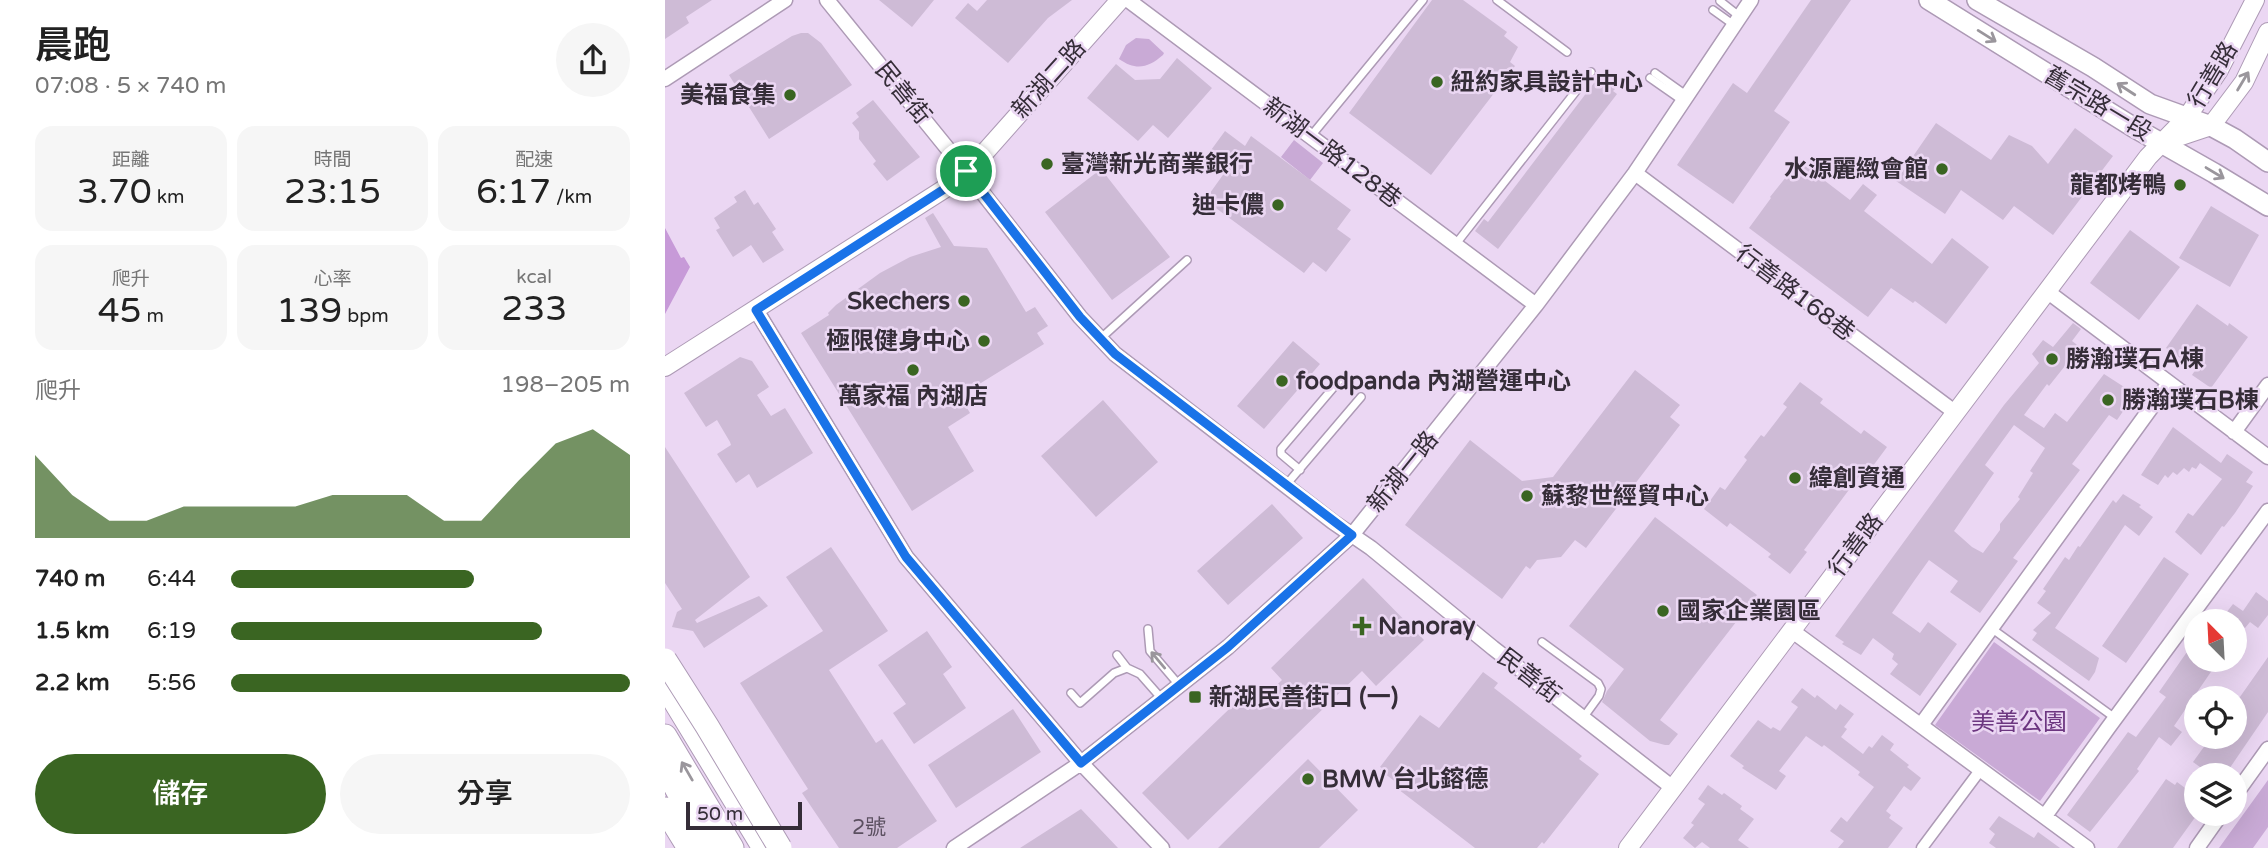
<!DOCTYPE html>
<html lang="zh-TW">
<meta charset="utf-8">
<style>
:root{--surface:#fff;--page:#f6f6f6;--text:#222;--muted:#767676;--accent:#3a6522}
body{margin:0;font-family:"Varela Round","Noto Sans TC",sans-serif;background:var(--page);color:var(--text);height:100vh;display:flex;flex-direction:column;font-size:26px;white-space:nowrap}
*{box-sizing:border-box;margin:0}
p{font-size:23px;color:var(--muted)}
.icon{flex:none;width:38px;height:38px;fill:none;stroke:currentColor;stroke-width:2;stroke-linecap:round;stroke-linejoin:round}
.map{position:relative;flex:1;overflow:hidden}
.side{display:flex;flex-direction:column;background:var(--surface);width:665px}
.side>*{flex:none}
.needle{width:46px;rotate:336deg}
.tools{position:absolute;left:1519px;top:609px;display:grid;gap:14px}
.tools a{display:grid;place-items:center;width:63px;height:63px;border-radius:50%;background:var(--surface);box-shadow:0 7px 28px #0002;font-size:35px}
.scale{position:absolute;left:21px;bottom:18px;width:116px;box-sizing:border-box;padding-left:7px;border:4px solid #352d38;border-top:0;font-size:19px;line-height:24px;white-space:nowrap;color:#352d38;-webkit-text-stroke:5px #ebd7f3;paint-order:stroke}
.pin{position:absolute;display:grid;place-items:center;width:60px;height:60px;color:#fff;margin:-30px;border:4px solid #fff;border-radius:50%;box-shadow:0 2px 7px #0007}
.round{display:grid;place-items:center;flex:none;width:74px;height:74px;border-radius:37px;background:var(--page)}
.summary{display:flex;align-items:center;justify-content:space-between;height:119px;padding:0 35px}
h1{font-size:38px;font-weight:600;line-height:52px}
.figures{display:grid;grid-template-columns:repeat(3,1fr);gap:10px;height:119px;padding:7px 35px}
.figures div{display:grid;align-content:center;border-radius:18px;background:var(--page);text-align:center}
.figures b{font-size:35px;font-weight:600}
.figures small{font-size:19px;font-weight:400}
.figures p{font-size:19px}
.chart{height:196px;padding:14px 35px}
.chart p{display:flex;justify-content:space-between}
.chart svg{width:100%;height:126px;margin-top:7px;fill:var(--accent);opacity:.7}
.cta{display:flex;gap:14px;margin-top:auto;padding:14px 35px}
.cta a{flex:1;height:80px;border-radius:42px;background:var(--accent);color:#fff;font-size:28px;font-weight:600;line-height:80px;text-align:center}
.cta a+a{background:var(--page);color:var(--text)}
ul{padding:0 35px;list-style:none;font-size:23px}
li{display:grid;grid-template-columns:112px 84px 1fr;align-items:center;height:52px}
li i{height:18px;border-radius:9px;background:var(--accent)}
main{display:flex;flex:1;min-height:0}
.map>svg:first-child{display:block}
</style>
<main>
<section class="side">
<div class="summary"><div><h1>晨跑</h1><p>07:08 · 5 × 740 m</p></div><a class="round"><svg class="icon" aria-label="share" viewBox="0 0 24 24"><path d="M12 15V3M7 8l5-5 5 5M5 13v7h14v-7"/></svg></a></div>
<div class="figures">
<div><p>距離</p><b>3.70<small> km</small></b></div>
<div><p>時間</p><b>23:15</b></div>
<div><p>配速</p><b>6:17<small> /km</small></b></div>
</div>
<div class="figures">
<div><p>爬升</p><b>45<small> m</small></b></div>
<div><p>心率</p><b>139<small> bpm</small></b></div>
<div><p>kcal</p><b>233</b></div>
</div>
<div class="chart"><p><span>爬升</span>198–205 m</p>
<svg viewBox="0 0 160 44" preserveAspectRatio="none"><path d="M0 44V15L10 29L20 38L30 38L40 33L50 33L60 33L70 33L80 29L90 29L100 29L110 38L120 38L130 24L140 11L150 6L160 15V44z"/></svg>
</div>
<ul>
<li><b>740 m</b>6:44<i style="width:61%"></i></li>
<li><b>1.5 km</b>6:19<i style="width:78%"></i></li>
<li><b>2.2 km</b>5:56<i style="width:100%"></i></li>
</ul>
<div class="cta"><a>儲存</a><a>分享</a></div>
</section>
<div class="map">
<svg width="1603" height="848" viewBox="0 0 1603 848">
<rect width="100%" height="100%" fill="#ebd7f3"/>
<path fill="#c9aad6" d="M471,38l13,1 15,14 -1,2c-15,13 -27,16 -44,4l7,-14z
M629,140l29,23 -13,17 -29,-23z
M1329,642l106,76 -60,83 -105,-76z
M1603,780v47l-15,21h-34z"/>
<path fill="#c79ad8" d="M0,228l16,30 3,-1 6,10 -25,47z"/>
<path fill="#cebbd6" fill-rule="evenodd" d="M0,0h47l-26,17 3,6 -24,16z
M214,0h55l-22,27z
M322,0h85l-24,18 -40,45 -53,-45 13,-15 9,8z
M767,0h31l44,32 -3,4 14,11 -8,15 5,4 -84,109 -82,-62z
M1146,0h40l-77,111 16,11 -57,82 -56,-39 56,-82 14,10z
M136,33h7l13,10 31,42 -83,54 -40,-64 63,-39z
M512,58l35,30 -44,50 -15,-13 -15,16 -51,-43 29,-34 19,16 25,-1z
M932,79l4,3 2,-3 12,10 -2,2 4,3 -119,155 -23,-18 9,-12 4,3z
M208,100l47,57 -33,24 -14,-17 3,-3 -17,-22v-7l-7,-9 7,-6 -3,-4z
M1271,123l55,37 18,-25 23,11 16,18 27,-36 38,28 -60,79 -39,-29 -11,14 -42,-30 -16,24 -49,-33z
M560,131l20,15 6,-10 100,74 -14,19 14,10 -25,33 -13,-10 -9,11 -99,-73 20,-28 -19,-15z
M1134,161l51,39 13,-16 14,11 -13,16 68,53 20,-26 37,29 -43,57 -31,-23 -2,2 -22,-15 -23,29 -3,-2 -116,-87 22,-30 -1,-1z
M436,169l69,88 -58,43 -67,-88z
M80,190l9,15 4,-3 18,27 -4,3 12,18 -21,13 -12,-18 -18,12 -17,-27 4,-2 -6,-10 23,-16 -3,-5z
M1546,206l48,29 -29,52 -51,-29z
M268,213l21,33 33,2 39,64 9,-5 13,19 -11,7 7,11 -84,52 10,17 -22,14 26,44 -62,40 -111,-178 28,-18 -1,-2 8,-8 44,-32 30,-16 31,-10 -16,-29z
M1465,230l50,37 -41,53 -49,-37z
M1532,304l31,22 1,-3 19,14 -37,51 -19,-13 4,-6 -30,-21z
M1408,323l8,6 -9,12 8,6 -31,39 -2,-2 -23,31 20,13 11,-15 12,9 37,-48 31,20 -18,26 -8,-5 -37,49 8,6 -67,88 5,3 -38,52 -30,-21 8,-11 -29,-21 -15,21 -22,32 28,20 8,-11 29,22 -37,52 -30,-22 8,-10 -6,-5 2,-5 -21,-16 -12,17 -19,-11 2,-2 -9,-6 169,-231 35,-42 -7,-9 11,-14 10,7zM1349,425l31,23 -15,23 3,2 -15,24 2,2 -20,25v6l-17,23 -11,-6 -18,-16 40,-58 -9,-8z
M628,341l27,23 -56,65 -27,-23z
M75,357l12,4 17,26 -12,8 14,21 14,-8 28,45 -56,35 -8,-14 -13,9 -19,-29 14,-9 -1,-3 -13,-22 -11,7 -22,-34z
M970,370l45,35 -10,12 10,8 -94,123 -11,-8 -14,17 -24,3 -7,9 -4,-3 -24,33 -97,-74 65,-85 52,41 31,-4z
M1135,382l23,17 -3,4 41,31 3,-4 23,17 -17,23 -4,-3 -62,83 3,2 -17,22 -22,-17 3,-3 -41,-31 -3,4 -23,-18 16,-22 5,3 22,-30 -3,-3 17,-22 3,2 23,-30 -4,-3z
M438,400l55,62 -62,55 -55,-61z
M1508,427l48,36 6,-9 26,18 -7,10 7,4 -18,27 -11,14 -2,-1 -21,29 -26,-23 13,-19 5,3 29,-37 -22,-16 -4,6 -4,-2 -3,5 -5,-4 -7,7 -4,-3 -5,6 -3,-3 -7,10 -17,-10z
M0,447l85,130 -55,43 2,3 62,-27 9,10 -64,42 -11,-17 -21,-4 5,-15 5,-3 -17,-26z
M1458,494l18,11 -2,2 14,10 -14,19 -14,-11 -70,103 44,30 -4,14 -6,9 -57,-41 5,-7 -4,-3 18,-17 -14,-10 9,-12 -3,-2 22,-32 4,3 9,-14 2,1 33,-47 3,3z
M607,504l31,34 -75,67 -31,-34z
M990,517l102,78 -97,125 18,14 -9,11h-4l-15,-4 -48,-39 5,-11 17,-22 -55,-43z
M166,547l57,84 -59,39 47,73 6,-4 55,82 -40,27h-58l-37,-55 6,-4 -68,-106 83,-52 -37,-54z
M1499,557l25,17 -63,89 -24,-17z
M698,578l61,62 -48,46 -14,-15 -174,169 -46,-47 108,-104 11,11 21,-20 -11,-12z
M1591,592l12,9v14l-10,13 -8,-6 -5,6 -19,-15 7,-9 10,7z
M262,631l25,36 -9,7 23,34 -52,36 -21,-31 13,-9 -28,-39z
M1531,639v21h23l-45,66 8,6 -11,14 -12,-9 -22,32 2,2 -49,61 -23,-17 61,-83 8,5 30,-40 -7,-5z
M1603,657v55l-43,63h-14l-18,-13 18,-25h24v-33z
M818,672l15,11 -4,5 88,68 -3,3 20,15 -55,70 -2,-2 -5,6h-62l-81,-62 3,-3 -17,-13 2,-2 -2,-1 40,-52 19,13z
M1137,688l13,10 2,-3 19,15 4,-6 14,10 -10,13 3,2 -6,8 22,17 6,-8 3,2 10,-13 12,9 -4,6 19,15 -2,2 14,11 -10,13 -7,-5 -18,25 5,4 -2,3 14,10 -15,20h-50l6,-7 -14,-10 11,-14 6,5 27,-35 -16,-12 2,-3 -36,-27 -2,2 -16,-11 -27,35 7,5 -10,14 -34,-22 2,-2 -14,-10 28,-36 13,9 2,-2 7,4 18,-24 -7,-5z
M348,709l28,43 -85,56 -28,-43z
M643,759l50,51 -39,38h-101z
M1501,779l9,6 2,-3 19,14v20l-23,32h-56z
M1043,785l14,10 2,-2 18,13 -2,3 14,10 -16,21 11,8h-39l-8,-6 -7,6 -12,-10 11,-13 -3,-2 14,-19 -7,-5z
M416,809l37,39h-98z
M1334,816l35,22 4,-6 22,16h-64l-7,-5 6,-9 -6,-5z"/>
<g fill="none" stroke-linecap="round" stroke-linejoin="round">
<defs>
<path id="service" d="M832,0l70,52
M1055,1l19,15
M1048,10l21,15
M990,73l31,22
M985,78l33,23
M646,136l112,-136
M790,245l136,-173
M435,339l87,-79
M635,470l-19,-16v-5l58,-68
M621,485l75,-88
M1326,628l124,90
M483,629l2,22 29,34
M877,642l56,41 3,6 -2,7 -16,22
M452,655l10,13
M406,693l9,10 34,-30 13,-5 13,6 22,25"/>
<path id="pedestrian" d="M1257,848l59,-79"/>
<path id="minor" d="M162,0l129,159 124,158 35,37 218,168 38,26 122,100 180,140
M463,0l408,305
M0,79l120,-79
M970,173l321,240
M1383,292l220,165
M91,310l150,247 175,206 81,85
M1569,432l34,-47
M1126,630l296,218
M1256,725l248,-342
M1570,795l33,-46
M1380,816l63,-88 160,-217
M289,848l127,-85 147,-116 124,-112 184,-230 99,-132 116,-173
M1532,848l24,-34"/>
<path id="tertiary" d="M1501,141l45,-15 33,-44 24,-50
M0,367l287,-183 34,-33 134,-151
M963,848l520,-691 39,-40 32,-47 36,-70"/>
<path id="secondary" d="M1264,0l204,127 81,46 54,33
M1312,0l116,67 57,37 61,22 24,13 33,23"/>
<path id="trunk" d="M0,685l99,163
M0,736l67,112
M0,768l44,80
M0,809l24,39"/>
</defs>
<use href="#service" stroke="#ad9ab5" stroke-width="10"/>
<use href="#pedestrian" stroke="#ad9ab5" stroke-width="13"/>
<use href="#minor" stroke="#ad9ab5" stroke-width="17"/>
<use href="#tertiary" stroke="#ad9ab5" stroke-width="20"/>
<use href="#secondary" stroke="#ad9ab5" stroke-width="22"/>
<use href="#trunk" stroke="#ad9ab5" stroke-width="25"/>
<use href="#service" stroke="#fff" stroke-width="7"/>
<use href="#pedestrian" stroke="#fff" stroke-width="10"/>
<use href="#minor" stroke="#fff" stroke-width="14"/>
<use href="#tertiary" stroke="#fff" stroke-width="18"/>
<use href="#secondary" stroke="#fff" stroke-width="19"/>
<use href="#trunk" stroke="#fff" stroke-width="23"/>
<defs>
<path id="trunk-bridge" d="M0,660l42,66 73,122"/>
</defs>
<use href="#trunk-bridge" stroke="#ad9ab5" stroke-width="25" stroke-linecap="butt"/>
<use href="#trunk-bridge" stroke="#fff" stroke-width="23"/>
</g>
<defs><path id="oneway-shaft" d="M-6 0H5M1.5-3L5.5 0L1.5 3" fill="none" stroke-width="1.6" stroke-linecap="round" stroke-linejoin="round" transform="scale(1.75)"/></defs>
<g stroke="#9a969c">
<use href="#oneway-shaft" transform="translate(1322 36) rotate(32)"/>
<use href="#oneway-shaft" transform="translate(1578 81) rotate(-59)"/>
<use href="#oneway-shaft" transform="translate(1461 89) rotate(-147)"/>
<use href="#oneway-shaft" transform="translate(1550 173) rotate(31)"/>
<use href="#oneway-shaft" transform="translate(493 660) rotate(-130)"/>
<use href="#oneway-shaft" transform="translate(22 771) rotate(-120)"/>
</g>
<g fill="none" stroke-linecap="round" stroke-linejoin="round">
<defs>
<path id="route" d="M301,171l114,146 35,37 237,181 -124,112 -147,116 -175,-206 -150,-247 196,-126z"/>
</defs>
<use href="#route" stroke="#fff" stroke-width="14"/>
<use href="#route" stroke="#1a73e8" stroke-width="9"/>
</g>
<g fill="#3a6522" stroke="#ebd7f3" stroke-width="2.5">
<circle cx="772" cy="82" r="7"/>
<circle cx="125" cy="95" r="7"/>
<circle cx="382" cy="164" r="7"/>
<circle cx="1277" cy="169" r="7"/>
<circle cx="1515" cy="185" r="7"/>
<circle cx="613" cy="205" r="7"/>
<circle cx="299" cy="301" r="7"/>
<circle cx="319" cy="341" r="7"/>
<circle cx="1387" cy="359" r="7"/>
<circle cx="248" cy="370" r="7"/>
<circle cx="617" cy="381" r="7"/>
<circle cx="1443" cy="400" r="7"/>
<circle cx="1130" cy="478" r="7"/>
<circle cx="862" cy="496" r="7"/>
<circle cx="998" cy="611" r="7"/>
<path d="M693.5 615.5h7v7h7v7h-7v7h-7v-7h-7v-7h7z"/>
<rect x="523" y="690" width="14" height="14" rx="3.5"/>
<circle cx="643" cy="779" r="7"/>
</g>
<g text-anchor="middle" dominant-baseline="central" stroke-width="5" stroke-linejoin="round" paint-order="stroke">
<g font-size="21" fill="#5b5060">
<text x="204" y="827">2號</text>
</g>
<g font-size="24" fill="#352d38" stroke="#ebd7f3">
<text transform="translate(1548 75) rotate(-59)">行善路</text>
<text transform="translate(384 79) rotate(-48)">新湖二路</text>
<text transform="translate(238 93) rotate(51)">民善街</text>
<text transform="translate(1433 104) rotate(31)">舊宗路一段</text>
<text transform="translate(667 153) rotate(37)">新湖一路128巷</text>
<text transform="translate(1130 293) rotate(37)">行善路168巷</text>
<text transform="translate(738 472) rotate(-51)">新湖一路</text>
<text transform="translate(1191 545) rotate(-53)">行善路</text>
<text transform="translate(864 676) rotate(38)">民善街</text>
</g>
<g font-size="24" font-weight="bold" fill="#352d38" stroke="#ebd7f3" text-anchor="start">
<text x="786" y="82">紐約家具設計中心</text>
<text x="111" y="95" text-anchor="end">美福食集</text>
<text x="396" y="164">臺灣新光商業銀行</text>
<text x="1263" y="169" text-anchor="end">水源麗緻會館</text>
<text x="1501" y="185" text-anchor="end">龍都烤鴨</text>
<text x="599" y="205" text-anchor="end">迪卡儂</text>
<text x="285" y="301" text-anchor="end">Skechers</text>
<text x="305" y="341" text-anchor="end">極限健身中心</text>
<text x="1401" y="359">勝瀚璞石A棟</text>
<text x="631" y="381">foodpanda 內湖營運中心</text>
<text x="248" y="396" text-anchor="middle">萬家福 內湖店</text>
<text x="1457" y="400">勝瀚璞石B棟</text>
<text x="1144" y="478">緯創資通</text>
<text x="876" y="496">蘇黎世經貿中心</text>
<text x="1012" y="611">國家企業園區</text>
<text x="713" y="626">Nanoray</text>
<text x="544" y="697">新湖民善街口 (一)</text>
<text x="657" y="779">BMW 台北鎔德</text>
</g>
<g font-size="24" fill="#6c3680" stroke="#ebd7f3">
<text x="1354" y="722">美善公園</text>
</g>
</g>
</svg>
<div class="tools">
<a><svg class="needle" viewBox="-14 -14 28 28"><path d="M0-13l5 13h-10z" fill="#e53935"/><path d="M0 13l5-13h-10z" fill="#767676"/></svg></a>
<a><svg class="icon" aria-label="locate" viewBox="0 0 24 24"><circle cx="12" cy="12" r="6"/><path d="M12 2v4M12 18v4M2 12h4M18 12h4"/></svg></a>
<a><svg class="icon" aria-label="layers" viewBox="0 0 24 24"><path d="M12 4l9 5-9 5-9-5zM3 14l9 5 9-5"/></svg></a>
</div>
<div class="scale">50 m</div>
<div class="pin" style="left:301px;top:171px;background:#1e9e55"><svg class="icon" aria-label="arrive" viewBox="0 0 24 24"><path d="M6 21V4h12l-3 4 3 4H6"/></svg></div>
</div>
</main>
